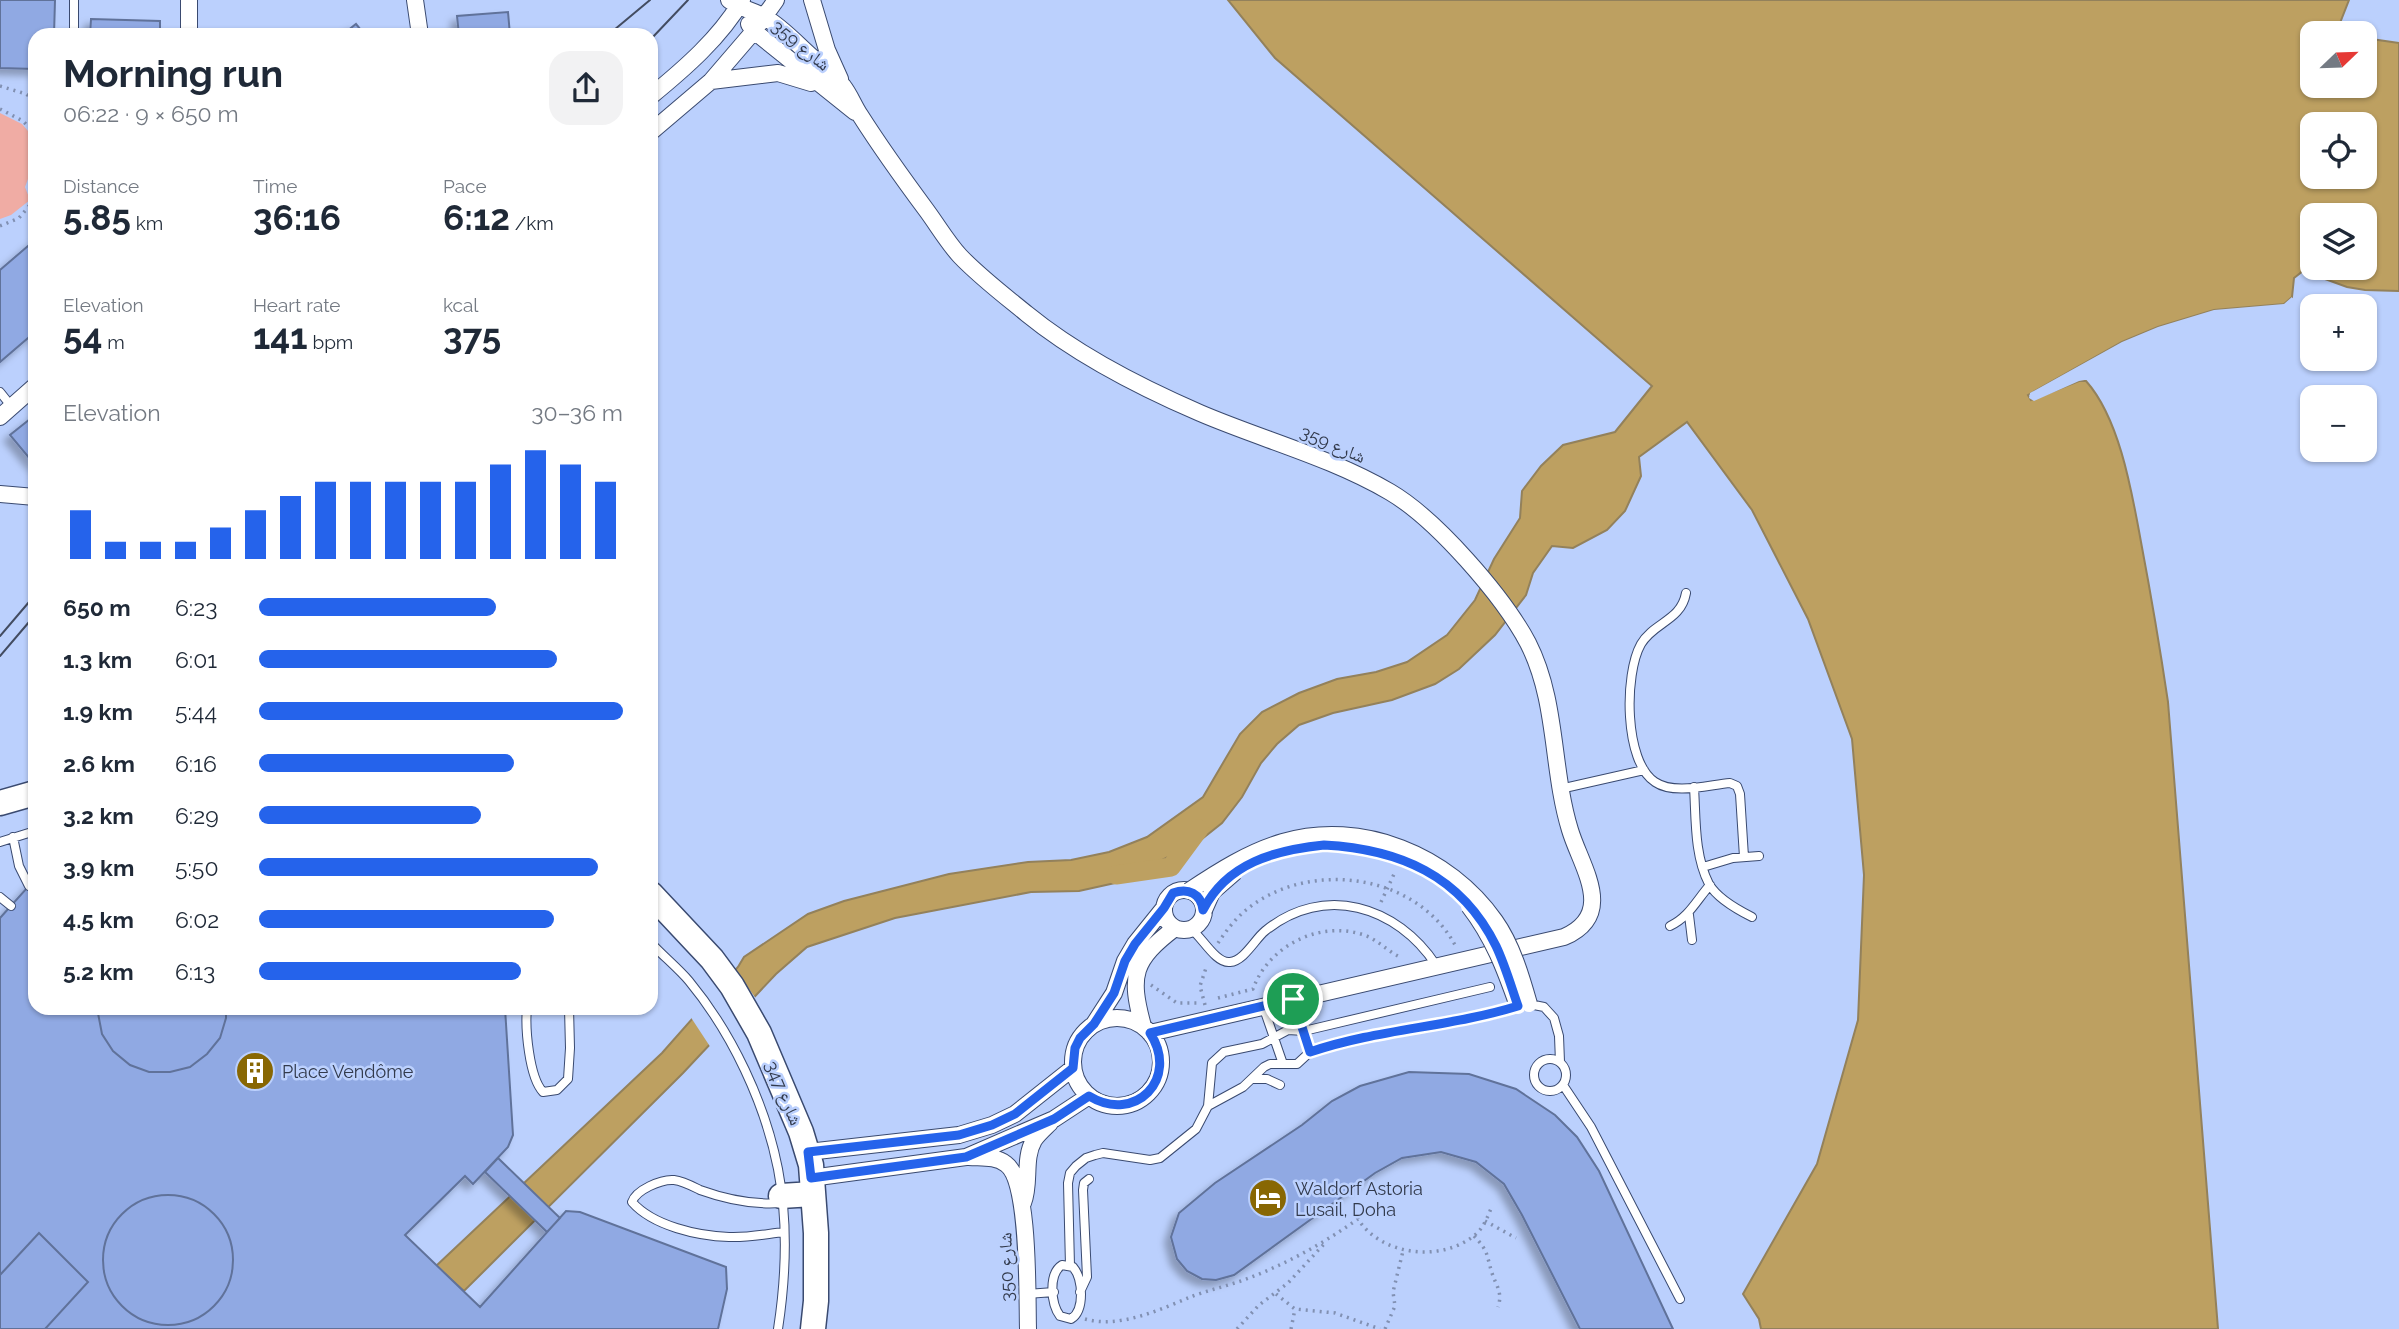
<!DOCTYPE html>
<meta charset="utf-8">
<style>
:root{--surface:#fff;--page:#f2f2f3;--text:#1f2937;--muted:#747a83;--accent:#2563eb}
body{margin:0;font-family:Raleway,"Noto Naskh Arabic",sans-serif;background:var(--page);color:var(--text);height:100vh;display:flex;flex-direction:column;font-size:26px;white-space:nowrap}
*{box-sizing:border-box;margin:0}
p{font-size:23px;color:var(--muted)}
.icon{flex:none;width:38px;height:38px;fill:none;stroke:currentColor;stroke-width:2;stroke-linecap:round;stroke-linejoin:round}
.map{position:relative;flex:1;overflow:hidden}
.drawer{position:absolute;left:28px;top:28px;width:630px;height:987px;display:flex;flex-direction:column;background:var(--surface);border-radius:21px;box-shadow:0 2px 5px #0004}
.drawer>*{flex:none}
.needle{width:46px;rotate:67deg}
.tools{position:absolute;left:2300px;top:21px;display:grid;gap:14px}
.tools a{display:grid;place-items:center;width:77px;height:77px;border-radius:14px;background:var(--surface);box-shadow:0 2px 5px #0004;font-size:35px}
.pin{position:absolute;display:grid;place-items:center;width:60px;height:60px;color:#fff;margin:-30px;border:4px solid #fff;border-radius:50%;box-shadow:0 2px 7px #0007}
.round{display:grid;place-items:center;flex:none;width:74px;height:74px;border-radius:21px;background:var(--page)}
.headline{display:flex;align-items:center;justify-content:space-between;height:119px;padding:0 35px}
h1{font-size:38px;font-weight:700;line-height:52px}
.stats{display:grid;grid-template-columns:repeat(3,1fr);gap:10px;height:119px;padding:7px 35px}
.stats div{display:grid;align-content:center}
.stats b{font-size:35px;font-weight:700}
.stats small{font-size:19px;font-weight:400}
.stats p{font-size:19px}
.chart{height:196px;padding:14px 35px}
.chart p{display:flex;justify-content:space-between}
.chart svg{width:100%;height:126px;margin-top:7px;stroke:var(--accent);stroke-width:6}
ul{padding:0 35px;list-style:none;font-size:23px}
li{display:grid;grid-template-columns:112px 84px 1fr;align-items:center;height:52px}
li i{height:18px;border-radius:9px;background:var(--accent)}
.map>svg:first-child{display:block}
</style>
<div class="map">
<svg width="2399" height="1329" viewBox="0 0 2399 1329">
<defs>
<filter id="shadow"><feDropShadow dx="-6" dy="6" stdDeviation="3.5" flood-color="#0004"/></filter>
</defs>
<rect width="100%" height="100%" fill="#bbd0fd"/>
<path fill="#f0aca4" d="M0,113l22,11 12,14 1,36 -7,5 -3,8 5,13 -19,15 -11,4z"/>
<path fill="#bda061" stroke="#93815b" stroke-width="2" fill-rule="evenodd" d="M1228,0h1121l-9,23 3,10h-31v53h52v-48l35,5v248l-34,-1 -18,-3 -44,-16 -9,7 -2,19 -8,7 -70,6 -56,17 -36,15 -94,53 3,5 48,-19h7c34,38 46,112 55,161 10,53 19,106 27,160l50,627h-457l-2,-10 -16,-25 74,-130 41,-144 6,-145 -12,-136 -44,-120 -56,-109 -65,-88 -48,35 2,19 -16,35 -18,19 -34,18 -21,-2 -19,27 -7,22 -31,40 -36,34 -24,15 -43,16 -59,13 -34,12 -22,19 -16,19 -19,34 -20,26 -25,20 -82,40 -36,8 -48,1 -136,26 -88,29 -31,27 -93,99 -219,218 -28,-25 226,-213 76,-86 6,-10 64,-43 36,-13 105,-27 79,-12 43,-2 38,-8 38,-15 56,-40 37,-63 22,-22 37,-19 38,-14 39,-7 31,-10 40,-27 28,-35 19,-41 26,-41 2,-27 19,-25 22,-21 52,-13 37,-46 -377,-328zM2312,124h52v53h-52zM2312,215h52v53h-52z"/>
<path fill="#bbd0fd" d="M2292,297v5l-7,5 -71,7 -55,16 -35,16 -92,50 48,-19 10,2 -11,2 -45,20 -5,-3 1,-5 92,-51 36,-15 56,-17 70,-6z
M733,967l24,33 -46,48 -21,-32z"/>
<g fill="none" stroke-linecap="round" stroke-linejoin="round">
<path stroke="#bda061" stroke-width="19" d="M1116,875l55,-8 28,-38"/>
</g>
<path fill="#90a9e3" stroke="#60729a" stroke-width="2" filter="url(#shadow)" d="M0,0h55l-1,35h-19v34l-35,-1z
M508,12l2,23h-51l-2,-19z
M91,19l69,2v14h-70z
M356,24l9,11h-23z
M35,240v92l-35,30v-92z
M35,415v50l-25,-30z
M35,879v129h470l8,127 -5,12 -35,37 -8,-8 -60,59 75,72 86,-96 14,1 146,55 1,22 -9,40h-718v-411z
M35,879v129h470l8,127 -5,12 -35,37 -8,-8 -60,59 75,72 86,-96 14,1 146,55 1,22 -9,40h-718v-411z
M97,1008h129v10l-6,20 -13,16 -17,13 -20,5h-21l-19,-7 -17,-14 -11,-17z
M1409,1072l60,2 47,15 39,26 22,22 22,34 74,158h-93l-58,-114 -18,-31 -28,-22 -35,-10 -39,6 -27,15 -141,102 -18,5 -14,-1 -15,-8 -10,-12 -6,-22 8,-24 36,-30 87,-58 30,-24 28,-15z
M498,1158l62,60 -13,14 -62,-60z
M103 1260a65 65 0 1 1 130 0a65 65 0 1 1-130 0Z
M39,1233l49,49 -43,47h-45v-54z"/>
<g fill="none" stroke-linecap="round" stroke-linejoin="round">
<defs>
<path id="lane" d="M74,32v-32
M0,392l12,15
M1686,593c-5,28 -32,29 -45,51 -17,30 -17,118 14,138 19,13 53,3 75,1l7,3 3,8 4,63
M1694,787c2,31 0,68 15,97 8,14 29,26 43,33
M1560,789l84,-19
M13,837l6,29 10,20
M0,842l35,-11
M1703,867l30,-9 26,-2
M0,897l11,9
M1689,915l3,25
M1670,926c19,-9 26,-25 40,-41
M1191,929c11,8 25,35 39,33 14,-1 25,-23 35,-31 59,-48 132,-25 171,34
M651,943c12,13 27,25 38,38 43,52 76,122 89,188 10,52 8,108 0,160
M1263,1006l20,58
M527,1008c-2,20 2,69 16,84l14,-2 11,-11 2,-31 -1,-40
M1310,1052l35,-10 149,-28 35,-10 15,3 10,11 5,18 1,26
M1534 1075a16 16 0 1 1 32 0a16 16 0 1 1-32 0Z
M1253,1079h14l13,6
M1563,1085l28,42 89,172
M1208,1106l4,-43 12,-11 38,-8 26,-14 16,1 186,-44
M781,1203c-27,2 -56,-4 -81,-13 -8,-4 -17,-9 -26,-10 -13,-1 -38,10 -42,22 21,24 66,34 97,35 18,1 37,-3 55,-5
M1062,1265l11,2c10,12 12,43 -2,52l-11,-3c-9,-12 -12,-42 2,-51z
M1070,1266l-2,-83 2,-10 6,-7 10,-8 9,-3 8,-2 47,7 10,-2 36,-29 12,-23 35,-19 21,-20 6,-3h27l13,-12 -17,-53
M1080,1292l7,-15 -4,-87 1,-7 5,-4
M1027,1294l27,-2"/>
<path id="street" d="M415,0l5,35
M729,0c11,9 25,10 37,18 17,10 32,27 47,40 9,9 23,17 30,28 7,9 11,20 17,29 21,33 44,65 67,96 11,15 21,32 33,45 20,21 45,40 67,58 49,40 115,74 173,99 63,27 130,44 190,79 46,27 113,104 138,151 30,59 23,125 42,187 11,37 47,84 -6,107l-414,96
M812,0l15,50 13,29
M749,24l5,7 101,81
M189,35v-35
M711,81l67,-8 33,10
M651,96c33,-27 70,-59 91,-96
M651,132l60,-51 43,-50 22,-31
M0,417l35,-31
M0,494l35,3
M1164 910a20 20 0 1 1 40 0a20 20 0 1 1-40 0Z
M1073 1062a44 44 0 1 1 88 0a44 44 0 1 1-88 0Z
M1094,1024l20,-31 11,-32 10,-17 29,-36
M1143,1026c-14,-51 -10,-66 32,-98
M808,1152l151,-17 33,-10 23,-11 58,-46
M969,1157c12,1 27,-1 37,7 24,17 21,133 22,165
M811,1178l155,-21 88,-38 35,-23
M1023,1203c8,-20 0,-44 11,-63 4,-6 11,-12 16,-17"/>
<path id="primary" d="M0,803l35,-10
M651,894l61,65 20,27 27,47 42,99 10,33 5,68v68l-3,28
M781,1196l32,-2"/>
</defs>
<use href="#lane" stroke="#3a4a70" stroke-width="10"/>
<use href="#street" stroke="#3a4a70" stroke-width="18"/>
<use href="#primary" stroke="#3a4a70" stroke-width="27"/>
<path stroke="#8190b2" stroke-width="3.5" stroke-dasharray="2 5" stroke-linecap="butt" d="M0,86l26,8 9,7
M0,109l23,12 12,13
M35,178l-6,8 1,5 5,5
M0,226l19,-8 16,-19
M1381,902l14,-30
M1218,943c8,-12 17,-24 28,-33 62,-51 170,-37 209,35
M1151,985l26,18h20
M1218,998l35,-9c15,-42 64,-68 108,-55 15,4 25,16 37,22
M1205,1005l-5,-19 7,-21
M1485,1221l31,17
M1474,1236c15,16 12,18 18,37 4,13 11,19 6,34
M1276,1294l19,15 40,4 45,16
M1085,1319c35,10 76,-10 108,-23 19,-7 38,-11 56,-18 39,-15 75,-35 109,-59 23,37 85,44 118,15 8,-7 12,-18 16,-28
M1237,1329l22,-24 29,-22 37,-40
M1291,1329l4,-20
M1385,1329l10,-23 -2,-14 10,-41"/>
<use href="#lane" stroke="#fff" stroke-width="8"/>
<use href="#street" stroke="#fff" stroke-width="16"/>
<use href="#primary" stroke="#fff" stroke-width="24"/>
<path stroke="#434c61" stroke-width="2" d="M608,35l42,-35
M651,39l37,-39
M0,636l35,-41
M0,656l35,-41"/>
<defs>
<path id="street-bridge" d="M1189,891c30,-20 60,-39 94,-49 78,-23 166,13 212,79 17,24 26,55 34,83
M1469,906c24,31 36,63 49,100
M1204,910l8,-18 23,-20"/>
</defs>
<use href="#street-bridge" stroke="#3a4a70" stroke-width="18" stroke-linecap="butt"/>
<use href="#street-bridge" stroke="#fff" stroke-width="16"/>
</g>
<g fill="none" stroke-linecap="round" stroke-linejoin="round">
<defs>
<path id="route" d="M1324,845c75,4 137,30 172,101 9,19 15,40 22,60 -68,21 -141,23 -208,46l-17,-53 -143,34c30,46 -15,91 -61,63l-35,23 -88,38 -155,21 -3,-26 151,-17 33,-10 23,-11 58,-46 2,-20 5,-10 14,-14 20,-31 11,-32 10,-17 29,-36 9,-15c15,-5 28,0 30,17 24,-47 72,-60 121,-65z"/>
</defs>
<use href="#route" stroke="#fff" stroke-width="14"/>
<use href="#route" stroke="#2563eb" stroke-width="9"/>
</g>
<defs>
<symbol id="building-disc" viewBox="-11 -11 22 22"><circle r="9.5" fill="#886703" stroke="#bbd0fd"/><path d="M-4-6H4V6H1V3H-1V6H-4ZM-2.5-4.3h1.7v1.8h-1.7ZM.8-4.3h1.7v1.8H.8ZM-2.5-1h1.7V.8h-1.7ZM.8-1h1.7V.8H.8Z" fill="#fff"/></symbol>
<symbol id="hotel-disc" viewBox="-11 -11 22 22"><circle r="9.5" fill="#886703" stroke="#bbd0fd"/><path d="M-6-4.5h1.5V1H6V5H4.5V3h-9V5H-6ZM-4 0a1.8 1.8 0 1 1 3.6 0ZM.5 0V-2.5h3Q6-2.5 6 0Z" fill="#fff"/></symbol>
</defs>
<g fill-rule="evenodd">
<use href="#building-disc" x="233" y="1049" width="44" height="44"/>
<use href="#hotel-disc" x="1246" y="1176" width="44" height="44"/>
</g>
<g text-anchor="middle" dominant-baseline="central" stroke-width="5" stroke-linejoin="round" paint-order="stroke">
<g font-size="18" fill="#323a4c" stroke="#bbd0fd">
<text transform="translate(801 45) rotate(39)">شارع 359</text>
<text transform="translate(1333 444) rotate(23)">شارع 359</text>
<text transform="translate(784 1093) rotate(67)">شارع 347</text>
<text transform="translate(1006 1267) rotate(-92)">شارع 350</text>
</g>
<g font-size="18" fill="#323a4c" stroke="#bbd0fd" text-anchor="start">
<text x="282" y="1071">Place Vendôme</text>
<text x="1295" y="1188">Waldorf Astoria<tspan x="1295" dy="21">Lusail, Doha</tspan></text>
</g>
</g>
</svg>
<div class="tools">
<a><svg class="needle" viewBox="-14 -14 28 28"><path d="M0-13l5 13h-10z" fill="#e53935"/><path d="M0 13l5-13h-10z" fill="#747a83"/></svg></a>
<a><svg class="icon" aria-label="locate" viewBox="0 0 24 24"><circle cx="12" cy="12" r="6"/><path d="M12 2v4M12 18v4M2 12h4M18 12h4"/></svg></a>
<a><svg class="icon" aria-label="layers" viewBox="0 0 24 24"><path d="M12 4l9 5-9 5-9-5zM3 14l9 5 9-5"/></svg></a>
<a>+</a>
<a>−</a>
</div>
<div class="pin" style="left:1293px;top:999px;background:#1e9e55"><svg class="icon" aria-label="arrive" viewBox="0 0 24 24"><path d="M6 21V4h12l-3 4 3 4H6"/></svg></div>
<section class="drawer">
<div class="headline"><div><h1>Morning run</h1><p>06:22 · 9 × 650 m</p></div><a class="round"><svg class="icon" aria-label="share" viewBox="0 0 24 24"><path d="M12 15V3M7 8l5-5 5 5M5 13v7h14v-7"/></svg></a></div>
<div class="stats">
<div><p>Distance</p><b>5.85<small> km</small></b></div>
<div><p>Time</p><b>36:16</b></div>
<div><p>Pace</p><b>6:12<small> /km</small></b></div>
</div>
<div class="stats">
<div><p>Elevation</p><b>54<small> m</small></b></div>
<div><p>Heart rate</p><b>141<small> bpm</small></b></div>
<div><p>kcal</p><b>375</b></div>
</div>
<div class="chart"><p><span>Elevation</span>30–36 m</p>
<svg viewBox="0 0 160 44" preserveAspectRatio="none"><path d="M5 44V27M15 44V38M25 44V38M35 44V38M45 44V33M55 44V27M65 44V22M75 44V17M85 44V17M95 44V17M105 44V17M115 44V17M125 44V11M135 44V6M145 44V11M155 44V17"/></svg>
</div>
<ul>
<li><b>650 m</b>6:23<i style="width:65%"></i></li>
<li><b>1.3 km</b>6:01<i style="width:82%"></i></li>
<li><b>1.9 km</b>5:44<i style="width:100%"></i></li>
<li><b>2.6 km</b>6:16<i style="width:70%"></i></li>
<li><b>3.2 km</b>6:29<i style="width:61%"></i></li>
<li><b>3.9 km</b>5:50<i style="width:93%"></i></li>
<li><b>4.5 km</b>6:02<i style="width:81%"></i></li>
<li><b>5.2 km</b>6:13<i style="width:72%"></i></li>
</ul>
</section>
</div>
